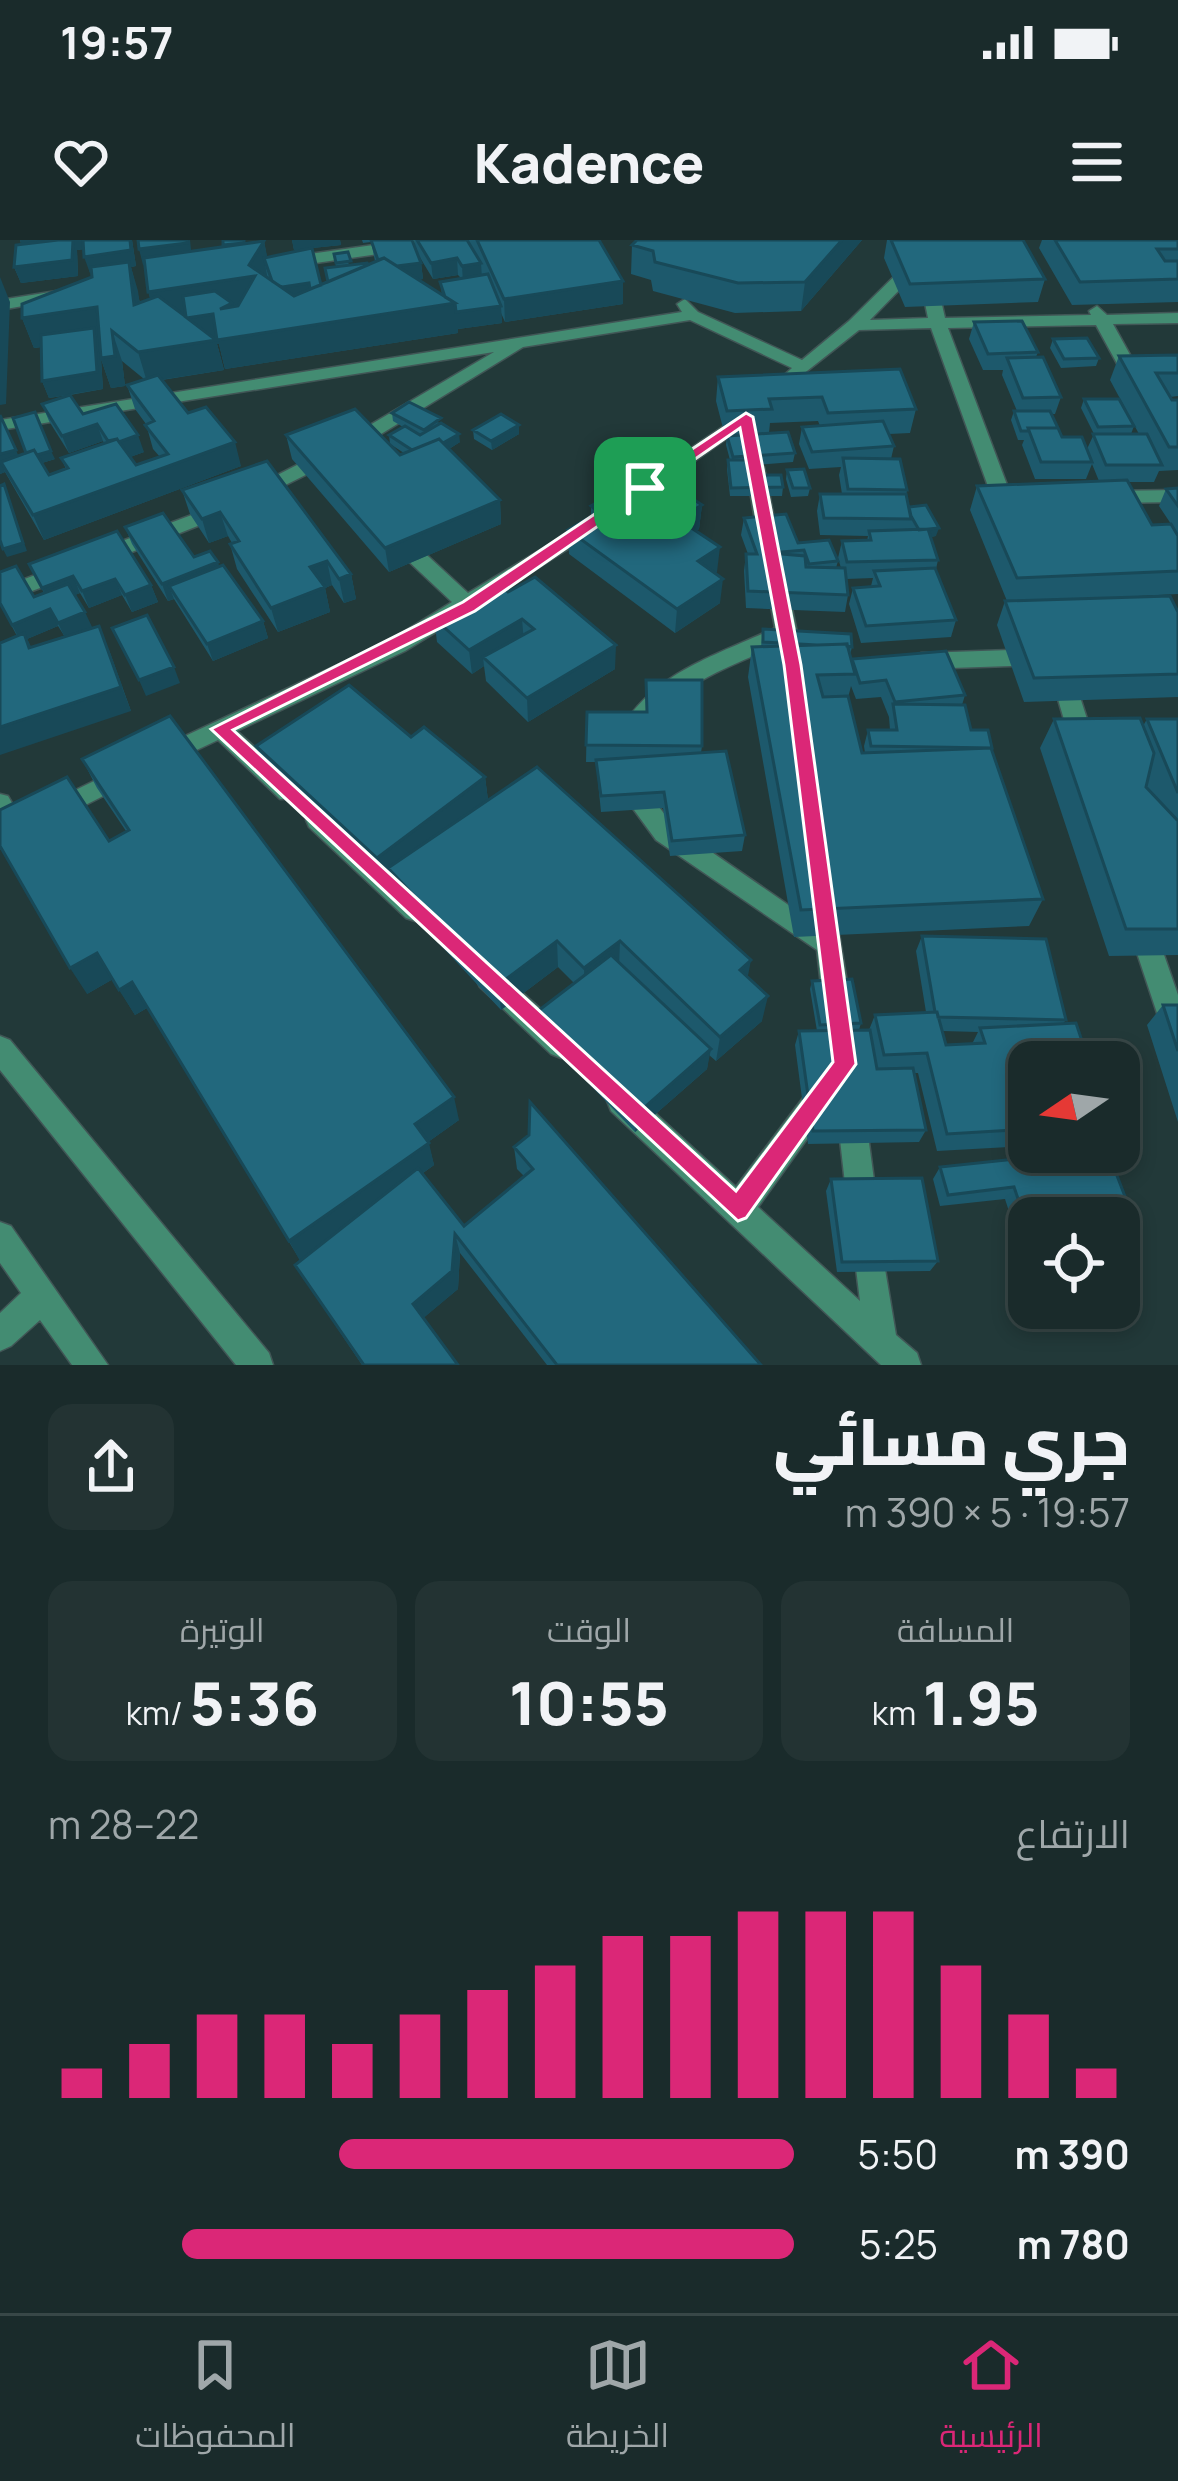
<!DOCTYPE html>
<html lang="ar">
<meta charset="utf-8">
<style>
:root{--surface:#1a2b2b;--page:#233333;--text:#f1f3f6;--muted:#9fa7a9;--line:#384747;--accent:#db2777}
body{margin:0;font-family:Manrope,Cairo,sans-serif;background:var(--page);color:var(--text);direction:rtl;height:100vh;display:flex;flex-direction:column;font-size:45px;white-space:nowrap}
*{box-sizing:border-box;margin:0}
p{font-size:39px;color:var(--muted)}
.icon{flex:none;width:66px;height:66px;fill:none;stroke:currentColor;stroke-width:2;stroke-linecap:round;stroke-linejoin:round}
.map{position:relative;height:1125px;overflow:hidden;direction:ltr}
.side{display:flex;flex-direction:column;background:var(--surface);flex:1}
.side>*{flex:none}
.needle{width:78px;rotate:257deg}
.tools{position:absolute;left:1008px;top:801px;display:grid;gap:24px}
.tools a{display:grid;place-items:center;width:132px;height:132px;border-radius:24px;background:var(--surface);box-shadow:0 6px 18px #0003,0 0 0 3px var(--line);font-size:60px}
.pin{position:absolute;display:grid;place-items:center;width:102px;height:102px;color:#fff;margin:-51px;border-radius:24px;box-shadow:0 6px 18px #0006}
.round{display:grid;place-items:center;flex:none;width:126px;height:126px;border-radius:24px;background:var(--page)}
.summary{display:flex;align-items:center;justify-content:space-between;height:204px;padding:0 48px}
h1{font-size:66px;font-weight:800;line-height:90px}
.metrics{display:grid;grid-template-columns:repeat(3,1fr);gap:18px;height:204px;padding:12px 48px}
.metrics div{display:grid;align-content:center;border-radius:24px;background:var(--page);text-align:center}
.metrics b{font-size:60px;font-weight:800}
.metrics small{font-size:33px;font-weight:400}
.metrics p{font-size:33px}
.chart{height:336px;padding:24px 48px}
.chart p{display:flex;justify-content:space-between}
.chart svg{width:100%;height:216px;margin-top:12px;stroke:var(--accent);stroke-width:6}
ul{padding:0 48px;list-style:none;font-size:39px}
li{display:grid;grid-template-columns:192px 144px 1fr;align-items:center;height:90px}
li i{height:30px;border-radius:15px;background:var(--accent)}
.status{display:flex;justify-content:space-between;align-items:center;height:84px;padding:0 60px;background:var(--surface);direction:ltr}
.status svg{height:33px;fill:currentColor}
header{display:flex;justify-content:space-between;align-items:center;height:156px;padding:0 48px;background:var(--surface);font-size:54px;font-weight:800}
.menu{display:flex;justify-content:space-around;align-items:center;height:168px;border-top:3px solid var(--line);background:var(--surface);font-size:33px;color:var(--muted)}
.menu a{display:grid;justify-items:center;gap:6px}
.menu .on{color:var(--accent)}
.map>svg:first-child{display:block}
</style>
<div class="status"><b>19:57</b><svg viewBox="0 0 49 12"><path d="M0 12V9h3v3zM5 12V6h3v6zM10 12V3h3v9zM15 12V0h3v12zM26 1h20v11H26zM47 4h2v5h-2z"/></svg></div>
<header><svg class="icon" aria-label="menu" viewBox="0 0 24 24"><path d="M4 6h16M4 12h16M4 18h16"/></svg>Kadence<svg class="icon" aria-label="heart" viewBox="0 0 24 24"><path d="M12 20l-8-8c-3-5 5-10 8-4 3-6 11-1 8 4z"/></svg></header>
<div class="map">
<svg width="1178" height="1125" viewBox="0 0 1178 1125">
<rect width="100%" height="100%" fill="#223939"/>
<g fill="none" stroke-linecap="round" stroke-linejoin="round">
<defs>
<path id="minor" d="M409,0h40l-8,5 -160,23 -8,-5 8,-5z
M931,0h17l-78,80 58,-2 -9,-44 8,-5 8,5 10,44 146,-3 -2,-4 8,-5 10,9 71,-2v10l-65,1 31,56 -9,5 -9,-5 -30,-55 -148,3 70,186 -3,4 -7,2 -10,-6 -67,-186 -72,2 -85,67 -9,-5 27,-24 -102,-48 -167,27 -173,106 -97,48 -10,-6 3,-4 90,-46 158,-93 -494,78v-10l682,-108 -5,-8 8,-5 13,13 104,48 47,-39z
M63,50l8,5 -2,3 -69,12v-10z
M748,170l6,1v8l-113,80h-14v-8z
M755,221l9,6 15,77 -10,7 -10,-7 -13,-77z
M1178,250v12l-70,1 -10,-6 10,-6z
M221,264l10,6 -3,4 -124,49h-14l-3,-5 3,-5z
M591,280l10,6 -3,4 -119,75 -3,6 -9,2 -62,38 -168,80 59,54 4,7 -4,7h-16l-62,-59 -47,22h-16l-4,-6 4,-6 234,-109 63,-39 -63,-59v-10h14l65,60z
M65,324l10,7 -3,5 -72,27v-15z
M776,332l10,7 17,83 -3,6h-16l-6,-23c-56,25 -113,43 -143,100h-16l-4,-6c33,-65 98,-82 160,-111l-9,-49z
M1042,409l11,8 -11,8 -121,4 -11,-8 11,-8z
M1061,424l11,8 24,75 -12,9 -12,-9 -22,-75z
M127,525l12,9 -4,6 -135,68v-54l8,2 12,21z
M627,535l8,2 39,49 139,96 -2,-17 4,-8 9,-3 9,3 19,116 -4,9 -10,3 -10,-3 -4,-9 -7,-63 -161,-110 -41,-56 4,-7z
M318,570l9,3 97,89 4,8 -4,8 -9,3 -9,-3 -97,-91 -3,-7 3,-7z
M1142,678l9,3 4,8 23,66v52l-10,-4 -4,-9 -35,-105 4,-8z
M489,727l9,4 73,65 4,9 -4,9 -10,4 -10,-4 -71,-67 -4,-8 4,-8z
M0,796l10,4 259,313 4,12h-37l-236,-295z
M822,842l10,4 4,9 -4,9 -74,103 102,94 -7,-57 4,-11 11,-4 11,4 17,102 21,18 4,12h-40l-270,-254 -4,-10 4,-10 10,-3 10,3 105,96 76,-101z
M851,859l10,4 4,10 13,97 -4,11 -11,4 -11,-4 -4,-11 -11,-97 4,-10z
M0,982l11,4 97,139h-36l-32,-45 -29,26 -11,5v-38l21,-20 -21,-30z"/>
</defs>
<use href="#minor" stroke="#415656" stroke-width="3"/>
<use href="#minor" fill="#438c72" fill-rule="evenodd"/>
</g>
<path fill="#1d596c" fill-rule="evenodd" d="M20,0h112l4,26 -5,1 9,36 10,-5 -5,-33 -6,-16 52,2 73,-10 3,17 44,-10 -17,2 -2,-10h48l1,5 -29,3 9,37 6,-3 9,-15 -2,-13 17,11h17l7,-4 -4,-19 -8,1 -1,-3h50l3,9 -1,-9h53l5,9 -4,-9h131l24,41v23l-118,18 -4,-9 1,10 -44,6v4l-233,36 -6,-25h-2l7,26 -62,10 26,33 53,53 -197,74 -39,-68 -5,2v-59l18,41 37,3 -13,4 7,12 17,-6 -5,-11 43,-15 -1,-2 -34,12 -20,-32 -7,-17 27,-9 -20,3 -7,-17v-34l-8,1 -12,-30 31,-26 39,-15v-4h-2l-6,-24 -7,1 1,26 -57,7 -7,-16 7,-23zM416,11l17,28 25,-4 3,3 -21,4 2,12 -24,-14 5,-1 -2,-16zM101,119l10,29 14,-2 -3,-25 22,18 -17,6 8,24 11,15 7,25 7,8 -24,8 -6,-8 14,-5 -61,-38 -13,-19 33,-6z
M862,0l-61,71 -66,2 -82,-22 -2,-11 -20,-6 1,-29z
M887,0h136l22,39 -7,23 -133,5 -21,-49z
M1042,0h136v62l-106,3 -33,-57z
M974,82l64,30 -2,5 25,40 -6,17h-3l10,23 25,12 7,-15 -13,-26 3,-9 50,27 -3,8h8l-29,-54 9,-24 59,-1v41l-8,1 2,3h6v70l-19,1 -5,11h-26l24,43 19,-1 -12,-18 7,-17 12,-1v106l-80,4 80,14v85l-154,5 -27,-77 8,-24h2l-37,-91 7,-24 122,-5 -7,-17 -6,15h-51l-13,-34 2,-5h-6l-7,-20 3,-9h3l-15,-36 1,-5h-20l-14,-31z
M1053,99l46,19 -3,8 -35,2 -11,-20z
M718,137l198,32 -6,24 -21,1 5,12 -3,13 16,31 -1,6 3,11 27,29 -6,1 8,23 -2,9 20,51 -5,17 -90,6 -12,-39 4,-16 18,-2 2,-8 -27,1 2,16 -3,17 -99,-4 -2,-37 2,-17h2l-7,-19 3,-17 94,43 -2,7h5l-3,-10 4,-17h25l1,-5 -48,-1 -3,-24 3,-17h22l-3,-19 2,-8 -32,2 -10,-25 3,-17 18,-1 -2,-5 -48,2 -1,10 26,20 -2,9 -37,3 2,10 25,12 -1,9h-52l-3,-27 1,-9h2l-4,-15 1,-9 24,-2 -26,2 -9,-35z
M392,173l49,10 19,19 -11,7 51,51 1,24 -112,48 -97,-113 -6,-24 114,20 4,-2 -14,-9 -1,-9 14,-8 -10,-6z
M473,190l46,4 -27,16 -18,-11z
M787,230l23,18 -2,8 -17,1 -5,-18z
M182,250l169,84 5,25 -12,4 -12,-18 -7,3 5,24 -52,20 -41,-63 -7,-25 2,-1 -4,-7 -19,7 -19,-29z
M702,265l-3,24 -3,2 21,41 -2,1 5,30 -45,30 -106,-79 -1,-24 23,-13v-11z
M125,287l69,30 25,9 44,55 5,17 -55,23 -39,-62 -6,2 -36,-57z
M29,324l122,21 7,17 -26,10 -10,-17 -33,13 -9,-15 -5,2 17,33 17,22 22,61 -130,-68 16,-7 -17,-32 44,-11zM58,386l7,11 -34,10 -4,-8z
M498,343l117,86 -87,53 -42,-41 -2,-15 -12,8 -35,-32 -3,-24z
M763,389l89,18 -2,8 1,7 114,33 -3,10 9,25 21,21 51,148 -14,27 -235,11 -46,-260 4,-30h9zM851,446l5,13 25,-2 8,20 1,13h-22l-4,16 1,7h-3l-14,-55z
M646,440l56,66 -1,7 44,82 -3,16 -72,5 -7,-48 -62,4 -5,-50h-10l1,-50h59z
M1054,479l89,7 4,-7h31v236l-69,1 -69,-208z
M411,497l74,40 3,23 259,177 15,44 -46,40 -7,-6 -2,14 -72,63 -96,-101 -1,-20 36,-28 -16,-16 -57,43 -107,-115 -5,-20 -6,5 -120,-110 -7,-24z
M82,519l377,361 -31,22 6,23 -11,8 41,53 60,-50 -7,-7 -3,-22 247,218h-214l-87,-112 -2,36 -35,29 35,47h-96l-67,-100 5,-5 -153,-252 -12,7 -22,-36 -26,15 39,-163 -29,-43z
M922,696l144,84 -37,42v84l-92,5 -19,-78h-4l12,57 -7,12 -111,2 -13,-99 4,-14h18l-7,-42 2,-8 49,42 -2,7h10l6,-15 51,-3 -10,-61zM942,791l36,1 -6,12 -26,1z
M1163,765h15v117l-31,-97z
M940,927l189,40 -12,11h-88v11l-14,1 -10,-31 -65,7 -7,-27z
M831,939l107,82 -8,10 -93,1 -11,-81z"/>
<path fill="#184958" d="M20,0h66l1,9 -10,1 1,26 -57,7 -7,-16 10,-16z
M130,0h2l4,26 -5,1 7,24 6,44 -10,-30 -4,-38 -40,6 -6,-16z
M190,0l2,19 -49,6 -4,-16z
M292,0h48l1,5 -47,5z
M842,0h20l-61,71 4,-29z
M264,1l6,29 -6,-12 3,17 -9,15 4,16 193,-3 46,3 1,17 -44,6v4l-233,36 -6,-25h-2l7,26 -77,12 -9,-30 49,-34 34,-6 -63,10 -10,-30 101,-27z
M457,18l1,17 -25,4 -2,-16z
M421,23l2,16 -40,5 -2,-16z
M481,23l1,16 -19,4 -1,-17z
M0,37l10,25 -4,102 -6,1z
M623,41v23l-118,18 -1,-23z
M309,43l3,17 -26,3 -4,-16z
M93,60l14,37 -9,1 2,6 12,-13 10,30 3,25 -14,2 -10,-29 2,30 -54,9 -7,-17 53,-42 -61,9 -12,-30z
M97,184l6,17 -34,12 -7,-17z
M519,185v9l-27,16 -1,-9z
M459,194l1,8 -37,23 -1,-9z
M138,195l6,17 -27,10 -6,-17z
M235,202l6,24 -197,74 -11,-25z
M16,210l7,17 -22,-5 4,10 -5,2v-20z
M51,211l4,8 -23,7 -4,-9z
M4,244l23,67 -20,6 -4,-8z
M500,260l1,24 -112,48 -4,-24z
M702,265l-3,24 -22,14 1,-24z
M220,272l8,24 -19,7 -7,-24z
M939,288l-3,8 -20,3 3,-9z
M720,307l-3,25 -21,14 2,-25z
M327,321l5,24 -7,3 5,24 -52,20 -7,-24 39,-41z
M218,322l5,17 -54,7 5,13 -6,2 -6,-17z
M351,334l5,25 -12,4 -5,-24z
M73,336l7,17 -30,12 -8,-17z
M115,339l7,16 -33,13 -7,-17z
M723,339l-3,24 -45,30 2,-24z
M151,345l7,17 -26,10 -7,-17z
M50,369l8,17 -31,13 9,18 -16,-16 -8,-16z
M85,372l8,17 -27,11 -8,-17z
M522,379l2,24 -41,14 1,9 -12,8 -3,-24z
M263,381l5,17 -55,23 -6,-17z
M99,386l32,85 -131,44v-28z
M616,405l-1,24 -87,53 -1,-24z
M174,427l6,16 -34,13 -7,-16z
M485,537l3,23 -100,68 1,7 -6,5 -6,-22z
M557,701l1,26 -57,43 -3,-25z
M620,701l-1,26 -34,27 -1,-26z
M97,713l16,26 -26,15 -17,-26z
M751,720l-5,26 -6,-16z
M132,742l15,26 -12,7 -16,-25z
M768,756l-6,25 -46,40 4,-24z
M711,809l-4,20 -72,63 2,-18z
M454,857l5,23 -38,27 -6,-23z
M429,903l5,22 -134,96 -11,-20z
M455,994l5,19 -2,36 -38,32 -7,-17z"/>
<path fill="#22687d" stroke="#184958" stroke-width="3" d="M58,0h15l-1,20 -58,7 2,-22z
M83,0h47l1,10 -47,7z
M138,0h49v3l-48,6z
M223,0h21v3l-21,2z
M371,0h41l9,23 -24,3 -13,-8 -6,2z
M417,0h50l14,23 -19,3 -5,-8 -26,5z
M477,0h122l24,41 -119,18z
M637,0h205l-37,42 -67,1 -83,-21 -2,-11 -21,-6z
M891,0h132l22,39 -135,5z
M1055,0h123v9h-21l8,12h13v18l-98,3z
M264,1l-15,24 45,31 90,-38 71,45 -238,37 -4,-26 -26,4 29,22 -78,12 -26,-21 3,25 -14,2 -4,-51 -75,11v-14l70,-27 -1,-10 38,-5 5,43 24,-9 28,21 -3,-21 32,-5 17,12 -12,6 18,-3 17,-30 -107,16 -4,-34z
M312,8l9,37 -11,4 -1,-6 -27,4 1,1 -11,-7 -8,-23z
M348,12l3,9 -15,2 -2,-9z
M367,23l1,2 -40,17 -3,-14z
M488,34l13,32 -45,6 -1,-9 -10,-6 -5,-15z
M1022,81l16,31 -50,2 -14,-32z
M94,88l3,44 -55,9 -1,-46z
M1087,98l12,20 -35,1 -11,-20z
M1178,115v18h-22l16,27h6v47h-9l-50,-91z
M1043,117l18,40 -38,1 -16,-40z
M900,129l16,40 -88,4 -6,-16 -53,2 3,10 -45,2 -9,-34z
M158,135l30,38 18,-6 29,35 -202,73 -32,-53 33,-12 15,25 19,-7 -7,-10 56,-19 19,26 32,-11 -23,-29 9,-4 -27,-36z
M70,155l13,19 33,-10 22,31 -19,7 -2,-3 -9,2 -11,-17 -35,12 -20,-32z
M1084,159h35l15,27 -36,1z
M409,162l32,16 -17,12 -32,-17z
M355,169l45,46 39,-16 61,61 -115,48 -99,-113z
M1014,171h36l8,17h-30l1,3h-8z
M35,172l16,39 -14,4 -3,-5 -8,3 -13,-35z
M501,174l18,11 -28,16 -18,-11z
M0,175l16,35 -16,4z
M883,181l11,25 -82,6 -10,-25z
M441,183l18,11 -16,9 -4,-4 -27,11 -23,-15 16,-9 15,9z
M1028,188h30l4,9h20l10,25h-51z
M788,192l7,21 -62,4 -6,-21z
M1093,194h54l15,31h-56z
M843,218l57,1 7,31 -59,-1z
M728,220h28l2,15h23l2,12 -52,1z
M267,221l84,113 -12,5 -12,-18 -17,6 15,20 -54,21 -41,-64 9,-3 -19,-29 -18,7 -20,-29z
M804,229l6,19h-17l-6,-18z
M651,231l51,34 -24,14 42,28 -22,14 25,18 -46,30 -109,-79 31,-18 -8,-6z
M1127,240l25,45 19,-1 7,12v35l-161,7 -40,-92z
M4,244l19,59 -20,6 -3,-9v-54z
M1178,248v18l-12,-17z
M820,254h86l5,25 -87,-1z
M926,265l13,23 -20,2 -8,-14 -2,-9z
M163,273l31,44 16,-6 8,11 -56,22 -37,-57z
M786,274l12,29 31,-3 9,21 -29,3 -5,-14 -34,3 35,3 1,11 39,1 3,27 -100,-4 -2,-37h11l-13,-36z
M928,289l10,31 -91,2 -5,-21 29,-1 -2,-9z
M117,291l34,54 -26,10 -10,-16 -33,12 -9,-15 -31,12 -13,-24z
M223,325l40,56 -56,23 -38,-58z
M16,326l18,31 34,-13 17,28 -27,11 -8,-14 -38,16 -12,-22v-31z
M935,328l21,52 -90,6 -13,-38 27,-2 -6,-15z
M535,337l81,68 -89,53 -44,-41 51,-28 -12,-10 -53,31 -35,-32 64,-35 10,9z
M1170,356l8,16v62l-144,4 -29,-77z
M147,375l27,52 -35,13 -27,-52z
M99,386l22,61 -121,40v-84l24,-10 5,15z
M763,389l88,5 1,13 -5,-1v-2l-30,1 -54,-3z
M847,404l8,30 -38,1 6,22 25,-1 14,57 129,-5 52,151 -242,11 -49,-263z
M946,411l19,44 -70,7 -9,-22 -26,3 -8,-24z
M646,440h56v66l-116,-1 1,-33h60z
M349,445l62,52 13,-10 61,50 -108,81 -121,-112z
M893,464l72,1 6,25h17l4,18 -121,-2 -3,-16h29z
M170,476l284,381 -39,27 14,19 -140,98 -157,-259 -13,8 -22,-37 -27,15 -70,-122v-36l67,-33 42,64 20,-11 -47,-71z
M1140,478l14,35 -8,34 32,34v108h-52l-72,-210z
M1147,479h31v74z
M726,511l19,84 -73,6 -8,-49 -63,4 -5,-36z
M537,527l214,193 -11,10 28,26 -48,41 -100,-96 -36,27 -27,-27 -59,44 -110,-117z
M922,696l124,3 20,81 -128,-3 -1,-5h-2z
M611,715l100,94 -74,65 -99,-103z
M852,739l9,44 -41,2 -8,-44z
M1163,765h15v46z
M937,772l9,33 39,-2 -5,-15 96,-5 13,39h-60v67l-82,5 -20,-81 -43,2 -9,-40z
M870,790l7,39 36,-1 13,62 -113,1 -14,-100z
M530,862l231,263h-204l-102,-131 -3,37 -39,33 45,61h-94l-69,-100 123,-97 46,58 69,-57 -19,-22 15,-12z
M1082,912h26l21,55 -104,12 -11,-32 -66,8 -8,-28z
M922,938l16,83 -96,1 -11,-83z"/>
<path fill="#db2777" stroke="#fff" stroke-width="3" fill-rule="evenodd" d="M746,173l7,4 48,248 55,399 -110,154 -8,3 -527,-492 252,-127zM740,188l44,237 49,397 -97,129 -503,-461 242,-119z"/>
</svg>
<div class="tools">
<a><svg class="needle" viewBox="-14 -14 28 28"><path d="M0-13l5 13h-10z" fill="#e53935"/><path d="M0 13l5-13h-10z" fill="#9fa7a9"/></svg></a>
<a><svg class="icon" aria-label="locate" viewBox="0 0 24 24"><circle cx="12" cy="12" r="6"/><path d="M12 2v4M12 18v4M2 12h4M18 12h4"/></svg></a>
</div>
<div class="pin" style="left:645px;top:248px;background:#1e9e55"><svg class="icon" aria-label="arrive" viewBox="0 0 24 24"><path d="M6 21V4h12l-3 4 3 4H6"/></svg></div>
</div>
<section class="side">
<div class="summary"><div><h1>جري مسائي</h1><p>19:57 · 5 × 390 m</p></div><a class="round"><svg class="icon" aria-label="share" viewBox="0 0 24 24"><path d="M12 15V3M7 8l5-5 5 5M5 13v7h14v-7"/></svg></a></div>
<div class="metrics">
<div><p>المسافة</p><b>1.95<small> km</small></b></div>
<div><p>الوقت</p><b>10:55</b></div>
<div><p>الوتيرة</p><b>5:36<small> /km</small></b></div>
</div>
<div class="chart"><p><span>الارتفاع</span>22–28 m</p>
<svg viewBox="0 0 160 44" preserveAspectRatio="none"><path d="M5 44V38M15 44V33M25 44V27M35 44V27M45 44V33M55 44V27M65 44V22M75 44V17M85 44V11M95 44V11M105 44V6M115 44V6M125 44V6M135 44V17M145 44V27M155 44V38"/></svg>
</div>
<ul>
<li><b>390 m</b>5:50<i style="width:61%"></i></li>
<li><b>780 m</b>5:25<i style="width:82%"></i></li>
</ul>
</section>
<nav class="menu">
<a class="on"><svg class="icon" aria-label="home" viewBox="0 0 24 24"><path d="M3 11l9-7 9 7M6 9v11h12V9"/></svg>الرئيسية</a>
<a><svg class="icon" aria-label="map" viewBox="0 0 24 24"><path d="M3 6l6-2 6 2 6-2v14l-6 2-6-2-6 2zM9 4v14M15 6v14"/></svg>الخريطة</a>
<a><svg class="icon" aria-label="saved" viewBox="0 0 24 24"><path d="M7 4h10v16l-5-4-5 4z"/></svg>المحفوظات</a>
</nav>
